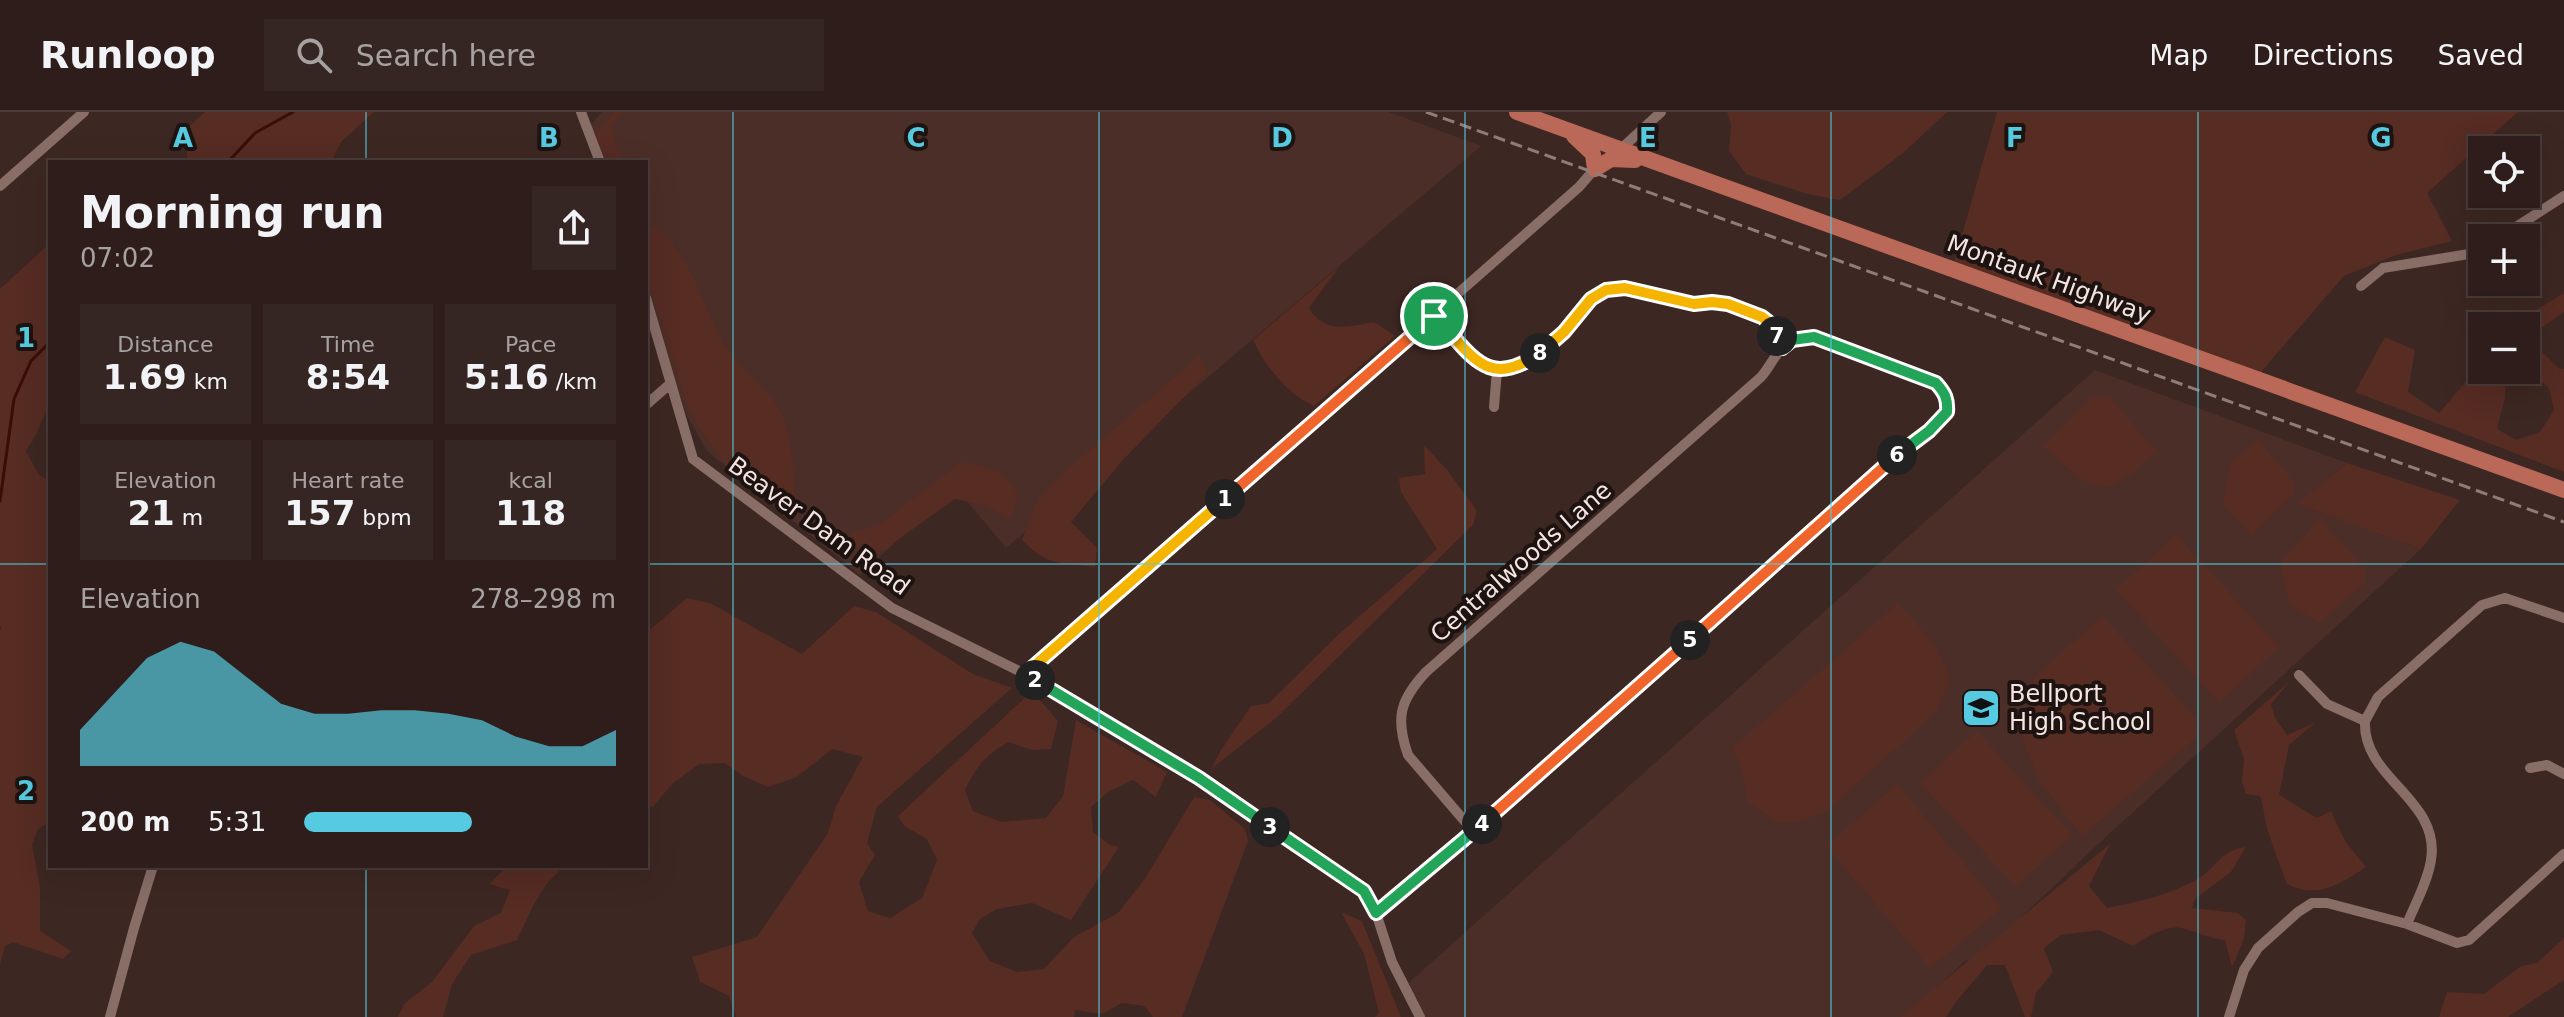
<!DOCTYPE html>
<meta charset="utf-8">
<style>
:root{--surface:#2e1d1a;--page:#362623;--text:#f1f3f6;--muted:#a7a2a2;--line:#493b39;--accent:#55cae0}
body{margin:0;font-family:"DejaVu Sans",sans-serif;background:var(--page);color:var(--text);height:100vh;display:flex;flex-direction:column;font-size:30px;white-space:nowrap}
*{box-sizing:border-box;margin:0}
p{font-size:26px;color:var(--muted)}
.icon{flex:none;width:44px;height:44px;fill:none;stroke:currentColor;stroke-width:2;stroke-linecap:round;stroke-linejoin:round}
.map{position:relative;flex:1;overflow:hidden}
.drawer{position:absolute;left:48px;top:48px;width:600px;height:708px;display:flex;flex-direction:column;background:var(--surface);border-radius:0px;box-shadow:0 8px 32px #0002,0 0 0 2px var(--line)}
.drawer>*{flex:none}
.fabs{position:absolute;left:2468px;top:24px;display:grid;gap:16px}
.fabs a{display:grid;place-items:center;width:72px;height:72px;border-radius:0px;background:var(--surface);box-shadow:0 8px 32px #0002,0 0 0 2px var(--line);font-size:40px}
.pin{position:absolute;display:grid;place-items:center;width:68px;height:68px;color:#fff;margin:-34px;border:4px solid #fff;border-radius:50%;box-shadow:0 2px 8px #0007}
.km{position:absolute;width:40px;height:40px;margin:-20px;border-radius:50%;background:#222;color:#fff;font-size:22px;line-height:40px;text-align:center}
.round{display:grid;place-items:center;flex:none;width:84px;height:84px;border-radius:0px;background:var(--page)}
.overview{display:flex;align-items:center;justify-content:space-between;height:136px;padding:0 32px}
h1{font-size:44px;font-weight:800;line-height:60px}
.stats{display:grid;grid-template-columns:repeat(3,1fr);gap:12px;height:136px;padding:8px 32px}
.stats div{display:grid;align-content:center;border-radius:0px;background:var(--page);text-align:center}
.stats b{font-size:34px;font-weight:800}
.stats small{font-size:22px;font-weight:400}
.stats p{font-size:22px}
.chart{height:224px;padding:16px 32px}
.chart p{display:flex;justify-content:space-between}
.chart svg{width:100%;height:144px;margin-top:8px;fill:var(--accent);opacity:.7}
ul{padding:0 32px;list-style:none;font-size:26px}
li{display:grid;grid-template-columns:128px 96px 1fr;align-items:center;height:60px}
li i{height:20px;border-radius:10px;background:var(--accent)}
header{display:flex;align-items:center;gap:48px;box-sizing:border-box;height:112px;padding:0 40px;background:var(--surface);border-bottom:2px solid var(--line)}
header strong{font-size:38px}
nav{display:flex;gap:44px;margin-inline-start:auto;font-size:28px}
.search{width:560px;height:72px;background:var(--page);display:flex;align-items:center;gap:20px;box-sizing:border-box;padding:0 28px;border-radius:0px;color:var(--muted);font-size:30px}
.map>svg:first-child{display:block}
</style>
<header>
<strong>Runloop</strong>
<div class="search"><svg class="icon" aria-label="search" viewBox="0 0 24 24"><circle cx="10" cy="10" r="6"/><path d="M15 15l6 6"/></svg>Search here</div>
<nav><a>Map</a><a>Directions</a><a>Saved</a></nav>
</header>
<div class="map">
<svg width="2564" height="905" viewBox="0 0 2564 905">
<rect width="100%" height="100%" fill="#3d2722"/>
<path fill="#4c2e28" d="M602,0h787l92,34 -475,402 -51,-61 -95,88 -153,-124 -21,-37 -40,-121v-131h-43l-12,-37z
M2095,258l252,93 -49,41 123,45 -325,297 -125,119 -4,-6 -62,58h-485l-16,-30z"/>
<path fill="#562c23" d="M205,0h169l-33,30 -10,20h-144l1,-35z
M615,0h8l-12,15 10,35h-15l-11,-29z
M1727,0h220l-45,42 -62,46 -33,-6 -61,-20 -17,-23 2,-26z
M1997,0h521l-91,81 25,48 -56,14 -52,21 -89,103 -303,-109z
M646,111c44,18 56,88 81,125 17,26 51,46 59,77 8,27 8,57 9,85l-62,-36 -31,-42 -14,-24 -42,-134z
M50,131v158l-13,32 -11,18 13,24 11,6v341l-12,7 -6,16 8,42v44l31,20 -8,8 -50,-17 -8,4 -5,18v-334l2,-2 -2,-2v-337z
M1339,155l-30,41c16,26 38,19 65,14l21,14 -81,70c-26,-11 -49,-40 -61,-66z
M2564,181v19l-36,26 30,30 6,1v103l-209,-80 30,-55 30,13 -7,42 31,21 38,-44 28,11v18l-8,31 19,11 24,-8 14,-22 -5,-22 -23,-19v-43h-16z
M1199,244l9,16 -85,88 -52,62 26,26 -2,19c-35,-4 -48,-1 -73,-27l16,-41 24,-25z
M2091,285l19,1 46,53 -22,21 -24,15 -28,-6 -39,-35z
M2258,327l35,42 1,13 -42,41 -29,-30 7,-42z
M1424,333l24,26 29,40 -4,14 -198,194 -64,50 10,-19 30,-44 18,-3 71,-70 97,-84 -36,-57 -2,-14 26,-4z
M961,350c27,5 44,7 57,33l-8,24 -27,-14 -28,-6 -90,64 -15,-30 29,-8z
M2347,351l113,37 -39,49 -124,-45z
M2320,406l45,51v14l-46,40 -30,-19 -9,-42z
M2176,422l103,113 -60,56 -103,-113z
M687,486l23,5 92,51 52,-48 22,6 97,62 39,14 -135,119 -10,36 8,12 -16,27 9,29 22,7 32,-20 15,-38 -10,-21 -23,-13 -6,-10 134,-125 26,30 -7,28 -19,1 -23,-8c-23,12 -33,25 -44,48l8,21 28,11 45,-4 17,-22 13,-76 91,52 -11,25 -23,-17 -25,12 -17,15 2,25 17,13 9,2 -48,73 -39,-17 -35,6 -17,10 -8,14 18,28 27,11 27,-3 30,-32 44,-24 28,-36 48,-80 16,3 35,29 3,12 -66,176h-29l-9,-11 -22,-3 -20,11 -27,-4 -1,7h-338l-7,-21 -29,-14 -8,-25 65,-20 71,-104 8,-27 27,-49 -31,-8 -35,28 -29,10 -25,-11 -18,-13 -26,1 -26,19 -20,24 -7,-3v-171z
M1898,491l35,39 14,27 2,13 -13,30 -110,100 -30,11 -20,-1 -28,-20 -9,-41 -8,-12z
M2102,504l94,101 3,18 -117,101 -43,-55 -17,-44 13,-60z
M2290,569l-19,23 4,14 12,17 29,-13 -27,23 -10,50 38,23 14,-7 14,30 21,26c-26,17 -48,33 -79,17 -7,-19 -14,-37 -20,-56 -3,-11 -3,-21 -7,-32l-14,-2 -4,-13 2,-22 -10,-29z
M1977,619l95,104 -56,52 -96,-104z
M1897,672l105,124 -72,60 -104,-122z
M2110,732l-21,42 18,22c30,-6 62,-13 89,-28 20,-11 24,-30 50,-33l-15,25 -35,26 -4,10 46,5 8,7 -2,19 -12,28 -7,-27c-15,-1 -29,-9 -44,-12 -15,-3 -35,10 -48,18l-34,-16 -38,5 -17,13 9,24 -17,21 -5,24h-6l-20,-52h-18l-32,38 -9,14h-46z
M508,754h57c-27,22 -33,44 -48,74l-46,15 -19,29 -9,33h-45l6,-13 28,-22 42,-56 27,-13 9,-23 -21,-6z
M1341,800l21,9 39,96h-26l4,-4 -15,-59z
M2564,826v42l-56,37h-69l8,-25 37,2 37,-28 16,-3z"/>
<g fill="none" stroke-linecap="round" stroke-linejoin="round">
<path stroke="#390e06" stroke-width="3" d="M228,50l27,-29 38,-21
M0,389l14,-102 17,-38 19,-19"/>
<path stroke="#896e68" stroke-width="10" d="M581,0l19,50
M1621,37l40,-37
M0,74l84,-74
M2499,126l65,-42
M2361,174l22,-18 86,-14 13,-7
M646,186l47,161 199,149 133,66 76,45 98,59 165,113 12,22 16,49 28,55
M1434,204c19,19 46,62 77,54 16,-5 43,-26 54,-39 13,-13 21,-31 38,-39 26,-13 63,8 89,12 6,1 12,-2 18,-2 16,0 40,7 53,15 11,7 15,20 19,31
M646,293l25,-22
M1494,295l3,-37
M1025,562l554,-487 20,-23
M2299,563l28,29 38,17c-3,58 76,78 66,139 -3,21 -16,44 -24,64
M2365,609l13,-24 104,-92 23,-7 59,20
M2530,656l17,-3 17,9
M1376,801l98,-81 431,-383c24,-19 59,-34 31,-66l-122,-46c-6,1 -15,0 -21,3 -14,5 -22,26 -32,37l-335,295c-26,28 -31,46 -18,83l66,77
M110,905l24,-89 19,-62
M2229,905l15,-47 14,-22 40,-36 14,-9h15l80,21 50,19 12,-3 95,-86"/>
<path stroke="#ba6858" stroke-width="16" d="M1517,0l1047,378
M1574,24l19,18 2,15 16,-10 24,1"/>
<path stroke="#907d79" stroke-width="3" stroke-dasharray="12 6" stroke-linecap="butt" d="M1426,0l1138,410"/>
</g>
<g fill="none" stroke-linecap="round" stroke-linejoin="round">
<defs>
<path id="split-1" d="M1225,387l209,-183"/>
<path id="split-2" d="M1035,568l-10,-6 200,-175"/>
<path id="split-3" d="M1035,568l164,98 71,49"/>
<path id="split-4" d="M1270,715l94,64 12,22 106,-89"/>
<path id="split-5" d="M1482,712l208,-184"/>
<path id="split-6" d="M1690,528l207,-185"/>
<path id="split-7" d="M1777,224l5,12 10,-8 22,-3 122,46c9,10 12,16 11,29l-18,19 -32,24"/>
<path id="split-8" d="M1540,241l24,-21 27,-33 15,-9 19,-2 69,16 18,-2 16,2 34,13 9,7 6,12"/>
<path id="split-9" d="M1434,204c37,36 51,76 106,37"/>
</defs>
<use href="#split-1" stroke="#fff" stroke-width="16"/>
<use href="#split-2" stroke="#fff" stroke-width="16"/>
<use href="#split-3" stroke="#fff" stroke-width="16"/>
<use href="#split-4" stroke="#fff" stroke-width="16"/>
<use href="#split-5" stroke="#fff" stroke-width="16"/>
<use href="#split-6" stroke="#fff" stroke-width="16"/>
<use href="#split-7" stroke="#fff" stroke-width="16"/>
<use href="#split-8" stroke="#fff" stroke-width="16"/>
<use href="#split-9" stroke="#fff" stroke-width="16"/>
<use href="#split-1" stroke="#f0652b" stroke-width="10"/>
<use href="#split-2" stroke="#f5b400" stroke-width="10"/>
<use href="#split-3" stroke="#22a559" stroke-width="10"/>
<use href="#split-4" stroke="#22a559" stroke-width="10"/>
<use href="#split-5" stroke="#f0652b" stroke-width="10"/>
<use href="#split-6" stroke="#f0652b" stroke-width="10"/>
<use href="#split-7" stroke="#22a559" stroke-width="10"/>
<use href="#split-8" stroke="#f5b400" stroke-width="10"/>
<use href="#split-9" stroke="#f5b400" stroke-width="10"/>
</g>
<path fill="none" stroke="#55cae0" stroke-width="2" stroke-opacity="0.55" d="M366,0v50M733,0v905M1099,0v905M1465,0v905M1831,0v905M2198,0v905M0,452h50M646,452h1918M366,754v151"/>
<defs>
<symbol id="school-square" viewBox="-11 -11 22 22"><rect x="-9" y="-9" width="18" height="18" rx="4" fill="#55cae0" stroke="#1d1310"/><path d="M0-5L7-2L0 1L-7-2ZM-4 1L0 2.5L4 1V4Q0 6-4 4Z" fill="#111"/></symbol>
</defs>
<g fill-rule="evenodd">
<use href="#school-square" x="1959" y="574" width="44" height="44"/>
</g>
<g text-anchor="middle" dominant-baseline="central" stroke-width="8" stroke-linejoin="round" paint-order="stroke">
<g font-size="24" fill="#f5e5e2" stroke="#1d1310">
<text transform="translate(2049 167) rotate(20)">Montauk Highway</text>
<text transform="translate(819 414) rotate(36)">Beaver Dam Road</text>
<text transform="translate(1521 450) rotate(-41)">Centralwoods Lane</text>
</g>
<g font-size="24" fill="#f5e5e2" stroke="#1d1310" text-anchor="start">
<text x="2009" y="582">Bellport<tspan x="2009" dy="28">High School</tspan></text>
</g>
</g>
<g font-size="26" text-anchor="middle" font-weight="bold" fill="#55cae0" stroke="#1d1310" stroke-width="8" stroke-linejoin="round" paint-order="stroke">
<text x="183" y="35">A</text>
<text x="549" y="35">B</text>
<text x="916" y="35">C</text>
<text x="1282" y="35">D</text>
<text x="1648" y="35">E</text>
<text x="2015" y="35">F</text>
<text x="2381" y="35">G</text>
<text x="26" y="235">1</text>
<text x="26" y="688">2</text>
</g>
</svg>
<div class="fabs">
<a><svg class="icon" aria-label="locate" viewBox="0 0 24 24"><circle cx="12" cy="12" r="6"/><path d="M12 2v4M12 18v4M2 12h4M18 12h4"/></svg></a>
<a>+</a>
<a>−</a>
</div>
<div class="pin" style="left:1434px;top:204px;background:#1e9e55"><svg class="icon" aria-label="arrive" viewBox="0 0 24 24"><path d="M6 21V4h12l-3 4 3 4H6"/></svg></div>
<b class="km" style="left:1225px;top:387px">1</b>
<b class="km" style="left:1035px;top:568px">2</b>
<b class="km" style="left:1270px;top:715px">3</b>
<b class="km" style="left:1482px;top:712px">4</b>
<b class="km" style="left:1690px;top:528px">5</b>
<b class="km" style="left:1897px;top:343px">6</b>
<b class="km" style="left:1777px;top:224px">7</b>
<b class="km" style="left:1540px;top:241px">8</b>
<section class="drawer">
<div class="overview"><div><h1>Morning run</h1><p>07:02</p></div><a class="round"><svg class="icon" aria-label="share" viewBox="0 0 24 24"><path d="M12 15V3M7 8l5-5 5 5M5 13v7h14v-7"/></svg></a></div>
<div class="stats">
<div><p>Distance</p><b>1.69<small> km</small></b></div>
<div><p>Time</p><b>8:54</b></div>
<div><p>Pace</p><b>5:16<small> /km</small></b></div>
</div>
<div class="stats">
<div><p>Elevation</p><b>21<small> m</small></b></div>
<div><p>Heart rate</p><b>157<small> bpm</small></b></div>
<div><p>kcal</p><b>118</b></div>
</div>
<div class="chart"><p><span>Elevation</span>278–298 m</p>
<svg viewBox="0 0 160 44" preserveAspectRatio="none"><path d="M0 44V33L10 22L20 11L30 6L40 9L50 17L60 25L70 28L80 28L90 27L100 27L110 28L120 30L130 35L140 38L150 38L160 33V44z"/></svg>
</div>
<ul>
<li><b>200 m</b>5:31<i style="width:54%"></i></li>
</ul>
</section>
</div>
